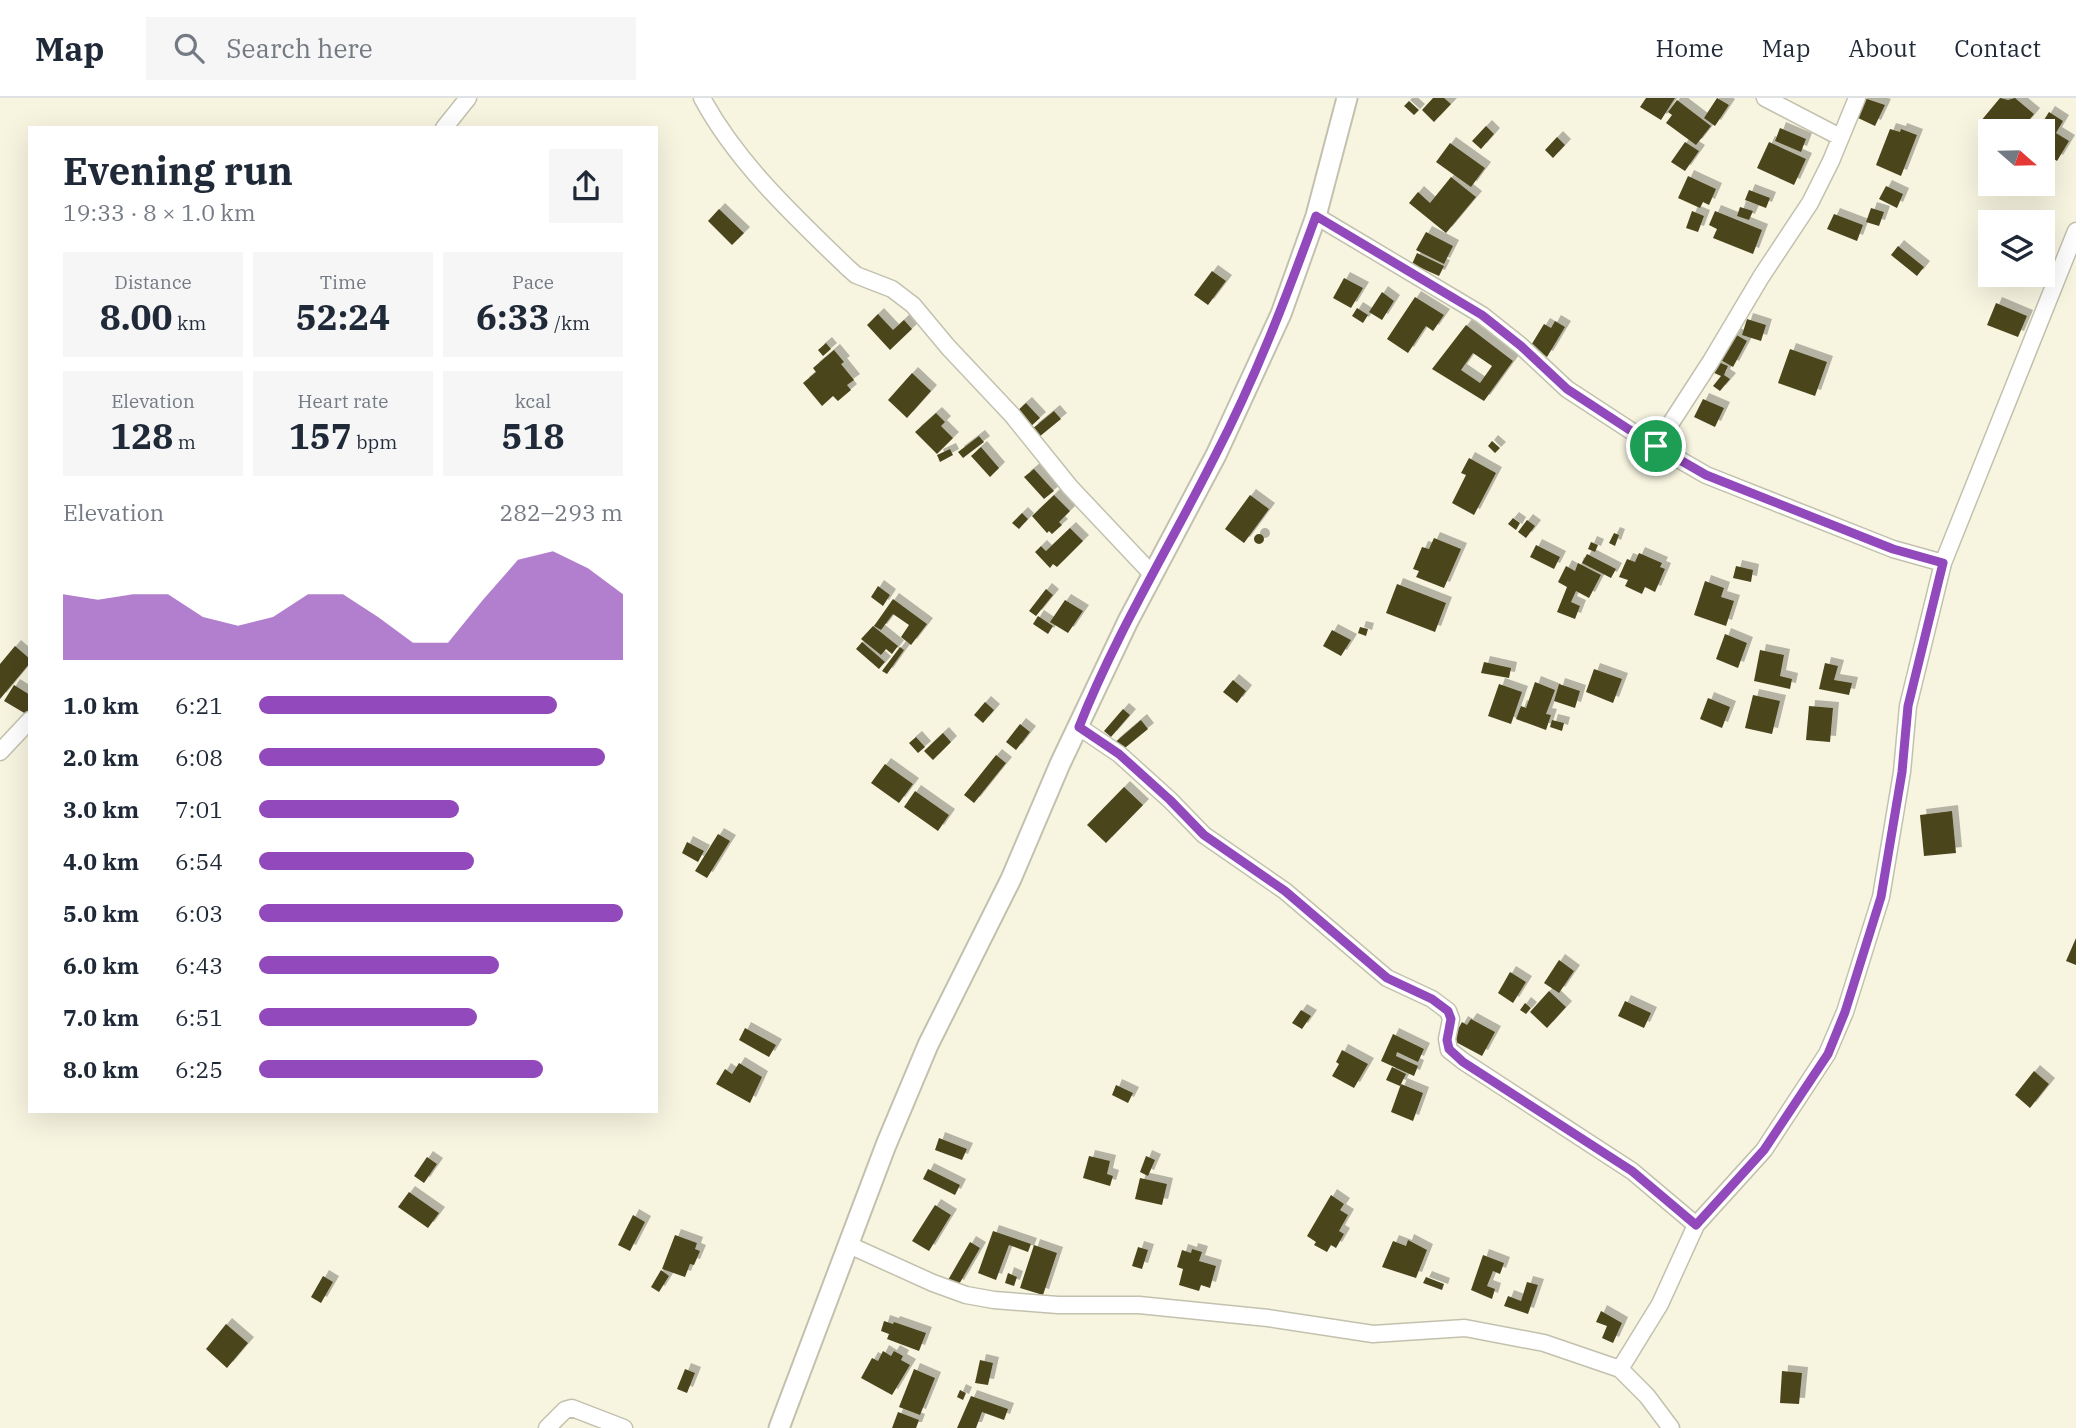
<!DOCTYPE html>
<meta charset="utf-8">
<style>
:root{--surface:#fff;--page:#f6f6f7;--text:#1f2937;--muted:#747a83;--line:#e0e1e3;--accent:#9249bb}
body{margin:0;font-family:"IBM Plex Serif",serif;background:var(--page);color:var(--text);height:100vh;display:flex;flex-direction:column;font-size:26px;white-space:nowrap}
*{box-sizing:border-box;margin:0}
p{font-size:23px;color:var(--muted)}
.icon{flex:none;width:38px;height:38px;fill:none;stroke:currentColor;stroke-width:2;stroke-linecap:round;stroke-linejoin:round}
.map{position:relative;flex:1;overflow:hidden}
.sheet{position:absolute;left:28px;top:28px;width:630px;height:987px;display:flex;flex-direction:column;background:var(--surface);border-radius:0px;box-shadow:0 7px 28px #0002}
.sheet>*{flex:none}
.needle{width:46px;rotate:110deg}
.tools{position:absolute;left:1978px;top:21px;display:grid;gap:14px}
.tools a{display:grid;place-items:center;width:77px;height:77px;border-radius:0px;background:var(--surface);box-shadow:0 7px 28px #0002;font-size:35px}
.pin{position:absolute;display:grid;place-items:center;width:60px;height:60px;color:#fff;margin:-30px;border:4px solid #fff;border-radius:50%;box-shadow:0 2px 7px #0007}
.round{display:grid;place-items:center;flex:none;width:74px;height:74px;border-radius:0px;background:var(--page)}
.head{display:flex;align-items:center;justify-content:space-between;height:119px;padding:0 35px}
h1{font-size:38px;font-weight:800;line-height:52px}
.metrics{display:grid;grid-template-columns:repeat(3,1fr);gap:10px;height:119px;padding:7px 35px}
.metrics div{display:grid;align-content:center;border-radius:0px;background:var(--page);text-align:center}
.metrics b{font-size:35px;font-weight:800}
.metrics small{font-size:19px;font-weight:400}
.metrics p{font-size:19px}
.chart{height:196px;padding:14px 35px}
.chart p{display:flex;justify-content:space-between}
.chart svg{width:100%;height:126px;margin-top:7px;fill:var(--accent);opacity:.7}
ul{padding:0 35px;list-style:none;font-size:23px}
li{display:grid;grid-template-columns:112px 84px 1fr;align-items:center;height:52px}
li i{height:18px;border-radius:9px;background:var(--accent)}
header{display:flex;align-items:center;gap:42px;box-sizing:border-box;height:98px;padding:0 35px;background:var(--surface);border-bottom:2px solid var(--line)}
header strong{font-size:33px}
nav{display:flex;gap:38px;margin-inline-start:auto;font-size:24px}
.search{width:490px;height:63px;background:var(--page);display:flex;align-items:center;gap:18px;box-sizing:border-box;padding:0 24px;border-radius:0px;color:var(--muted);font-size:26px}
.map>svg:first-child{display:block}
</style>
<header>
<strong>Map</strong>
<div class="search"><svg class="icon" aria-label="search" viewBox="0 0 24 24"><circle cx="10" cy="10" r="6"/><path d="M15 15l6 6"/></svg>Search here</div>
<nav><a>Home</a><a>Map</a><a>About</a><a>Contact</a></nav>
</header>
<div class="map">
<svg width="2076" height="1330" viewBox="0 0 2076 1330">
<defs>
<filter id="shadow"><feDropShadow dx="6" dy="-6" stdDeviation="0" flood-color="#0004"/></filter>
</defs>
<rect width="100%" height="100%" fill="#f7f5e0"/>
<path fill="#4b451e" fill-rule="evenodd" filter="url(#shadow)" d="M1433,0h11l7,6 -17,18 -12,-12z
M1646,0h29l-14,22 -21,-13z
M1717,0l12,7 -14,21 -11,-8z
M1864,0l21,7 -10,21 -19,-9z
M2000,0l8,2 7,-2 19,16 -14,17h-29l-11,-9z
M1677,2l34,26 -15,19 -30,-22 6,-8 -4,-3z
M1409,3l10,9 -5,5 -10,-9z
M2049,14l14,9 -7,12 13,8 -12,20 -12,-8 -3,5v-27h-5z
M1486,28l8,8 -13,15 -9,-8z
M1780,30l26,11 -5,13 -26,-11z
M1890,31l10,3 1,-3 16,6 -16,41 -25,-11z
M1557,39l8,8 -12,13 -8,-8z
M1685,44l14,9 -14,20 -14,-9z
M1769,44l37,17 -12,26 -37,-17z
M1450,45l35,25 -14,19 -35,-25z
M1688,78l28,13 -7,16 -6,-3 -3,6 -22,-10z
M1451,79l25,20 -30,36 -37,-30 9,-11 12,11z
M1886,88l17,8 -6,14 -18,-9z
M1749,92l21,8 -4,10 -21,-8z
M1740,109l13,4 -4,9 -12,-4z
M1871,110l13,4 -5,14 -13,-4z
M719,111l25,24 -12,12 -24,-24z
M1692,113l12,5 -6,16 -12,-4z
M1715,113l47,19 -9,24 -40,-16 4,-9 -8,-4z
M1834,116l29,11 -6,16 -30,-12z
M1426,134l27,14 -9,18 -28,-14z
M1898,148l26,21 -7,9 -26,-21z
M1417,155l27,13 -5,10 -27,-12z
M1212,173l14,10 -18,24 -14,-10z
M1344,180l19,10 -12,20 -18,-10z
M1382,194l12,9 -12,19 -13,-8z
M1415,199l29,18 -11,16 -7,-5 -18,27 -21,-14z
M1996,205l31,13 -9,21 -31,-12z
M1357,210l11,7 -5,8 -11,-7z
M878,216l15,16 11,-10 8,9 -22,21 -23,-25z
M1747,221l19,6 -5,16 -19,-6z
M1555,223l10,6 -18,30 -17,-10 14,-23 7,4z
M1466,227l47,36 -29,40 -52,-32zM1473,255l19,13 -12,17 -19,-13z
M1733,235l14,8 -14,26 -14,-8z
M826,245l5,6 -8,7 -5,-6z
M1790,251l37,13 -12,34 -37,-13z
M834,252l10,12 -3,2 13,16 -7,5 4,5 -13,11 -5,-5 -11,10 -19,-23 13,-11 -3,-4z
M1716,263l12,5 -4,9 6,4 -10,12 -7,-5 8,-10 -9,-4z
M912,275l19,18 -24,27 -19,-18z
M1703,301l21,9 -9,19 -21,-10z
M1026,305l14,15 -11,10 -13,-16z
M1054,313l7,8 -22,18 -7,-8z
M936,315l9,9 -4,4 12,12 -16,16 -22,-22z
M979,338l5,6 -21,16 -5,-6z
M1492,343l8,7 -5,5 -7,-7z
M981,349l18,21 -9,9 -19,-21z
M950,351l3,6 -13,7 -3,-7z
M1469,360l27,15 -22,42 -22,-12 14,-28 -5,-2z
M1034,371l20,22 -10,8 -20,-22z
M1054,397l16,16 -11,11 3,3 -10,9 -3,-3 -2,2 -15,-17z
M1250,397l19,14 -25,34 -19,-14z
M1022,415l6,6 -9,10 -7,-6z
M1513,420l7,5 -4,7 -8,-6z
M1527,422l8,6 -9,12 -8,-6z
M1070,430l13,13 -26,26 -4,-3 -3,4 -15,-16 6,-6 5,5z
M1614,435l5,2 -4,11 -6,-3z
M1254 441a5 5 0 1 1 10 0a5 5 0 1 1-10 0Z
M1434,440l27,11 -17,39 -28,-11 3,-6 -6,-2 9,-22 7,2z
M1591,444l7,3 -3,7 -7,-3z
M1536,447l24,12 -6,12 -24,-12z
M1639,455l23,10 -2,4 5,2 -10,23 -10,-5 -3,7 -17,-8 3,-6 -9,-3 8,-18 8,3z
M1587,456l29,15 -5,9 -29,-15z
M1578,465l23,12 -12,23 -13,-7 -5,11 9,4 -5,13 -18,-7 10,-25 -9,-5 8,-16 9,5z
M1736,468l17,4 -2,12 -18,-4z
M1705,483l19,7 -3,9 13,4 -8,25 -32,-11z
M1397,486l49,19 -11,29 -49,-19z
M878,488l12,9 -7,11 -12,-9z
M1046,491l7,6 -17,21 -7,-5z
M893,501l34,25 -16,21 -10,-8 8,-12 -16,-11 -12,16 -7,-4z
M1065,502l18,11 -15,22 -18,-11z
M1038,518l15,10 -5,8 -15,-10z
M873,528l25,20 -6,8 -6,-5 -5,6 -20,-16z
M1360,529l8,2 -2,7 -8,-3z
M1332,532l19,10 -10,16 -18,-10z
M1725,536l22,9 -9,25 -22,-9z
M862,544l23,20 -6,7 -23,-20z
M15,548l15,13v4l-30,36v-35z
M900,549l4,3 -17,24 -5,-3z
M1760,552l24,5 -4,21 12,3 -2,10 -36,-8z
M1484,564l27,6 -2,10 -28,-5z
M1825,565l13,3 -4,14 18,3 -3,12 -30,-6z
M1594,571l28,10 -9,24 -27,-11z
M1233,582l13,11 -9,12 -14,-11z
M1535,584l20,8 -9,24 5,1 -5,15 -30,-11 5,-13 5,2z
M1499,586l23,8 -11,32 -23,-8z
M1559,586l21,7 -5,17 -21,-7z
M14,587l16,10v13l-4,6 -22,-13z
M1753,597l27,6 -8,33 -27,-6z
M1708,600l22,9 -8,21 -22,-9z
M985,604l9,8 -11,13 -9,-8z
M1809,608l24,2 -3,34 -24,-2z
M1123,611l7,6 -19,22 -7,-6z
M1141,622l7,9 -28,23 -7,-8z
M1552,622l12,3 -2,8 -12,-4z
M1020,626l10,8 -14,18 -10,-8z
M943,635l8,9 -18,18 -9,-9z
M916,639l9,10 -7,6 -9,-10z
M996,657l10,8 -32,40 -10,-8z
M885,666l28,20 -14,19 -28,-20z
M1124,689l19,18 -37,38 -19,-18z
M915,693l34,24 -11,16 -34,-24z
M1952,713l4,42 -32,3 -4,-41z
M718,736l12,7 -23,37 -12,-7z
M687,744l17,9 -6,11 -16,-9z
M2076,840v27l-10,-4z
M1559,862l15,11 -15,22 -15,-10z
M1510,874l16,10 -13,21 -15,-10z
M1549,893l17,16 -19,21 -17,-16z
M1625,903l26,12 -7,15 -26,-12z
M1525,905l6,5 -5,6 -6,-4z
M1301,912l10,6 -9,13 -10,-6z
M1471,921l24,13 -13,24 -30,-16 10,-18 5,3z
M745,930l31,17 -7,12 -30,-17z
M1393,936l31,15 -6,13 -21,-10 -1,4 22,10 -4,10 -33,-15z
M1342,952l26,14 -14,24 -22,-12 7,-12 -3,-2z
M739,965l23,14 -12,26 -34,-19 9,-15 7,5z
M1392,969l14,7 -6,12 -14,-6z
M2034,973l15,13 -19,24 -15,-13z
M1401,986l22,9 -10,28 -22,-9z
M1116,987l17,8 -5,10 -16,-8z
M939,1040l28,11 -5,11 -27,-10z
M1089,1058l21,5 -3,13 6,2 -3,10 -27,-8z
M1146,1058l9,4 -7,16 -8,-4z
M427,1059l10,7 -13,19 -10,-7z
M928,1071l32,16 -5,10 -32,-16z
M1140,1080l27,6 -5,21 -27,-6z
M409,1094l30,21 -11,15 -30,-21z
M1331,1097l13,9 -4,6 8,5 -9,16 5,3 -8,14 -5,-3 -4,7 -13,-7 2,-3 -9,-6z
M935,1107l16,10 -22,36 -17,-10z
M633,1117l12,7 -15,29 -12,-6z
M993,1133l38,13 -3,8 -19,-7 -13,35 -18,-7z
M675,1137l22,8 -2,6 5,2 -6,14 -4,-1 -5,13 -23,-8z
M1408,1142l19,10 -11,28 -34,-11 11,-26 13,5z
M970,1144l10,6 -22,38 -10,-6z
M1034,1147l23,8 -14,42 -23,-7z
M1138,1149l10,3 -6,19 -10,-3z
M1192,1151l10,3 -3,9 17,5 -6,22 -9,-3 -2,6 -20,-6 4,-16 -6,-2 5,-17 9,3z
M1483,1157l21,8 -4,11 -7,-3 -6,15 8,3 -3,10 -21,-9z
M661,1172l8,6 -10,16 -8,-5z
M1008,1175l9,4 -3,9 -9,-3z
M323,1178l10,6 -12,21 -10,-6z
M1426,1179l18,7 -2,6 -19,-7z
M1527,1184l11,3 -10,29 -24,-8 4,-10 13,5z
M1601,1213l21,12 -9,20 -11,-5 5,-12 -11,-4z
M884,1223l9,3 1,-2 32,11 -7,18 -32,-12 2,-5 -8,-3z
M226,1226l22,19 -21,25 -21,-19z
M883,1253l8,5 3,-5 9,5 -2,4 9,5 -18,30 -31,-17 11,-20 6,3z
M980,1262l13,3 -5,22 -13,-2z
M685,1271l10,4 -8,20 -10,-4z
M914,1271l21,9 -15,37 -21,-8z
M1782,1273l20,2 -3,31 -19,-1z
M960,1292l6,3 -3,7 -6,-3z
M971,1298l37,13 -4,11 -22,-8 -6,16h-19z
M898,1314l21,8 -3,8h-24z"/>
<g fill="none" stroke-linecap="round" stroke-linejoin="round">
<defs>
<path id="minor" d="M702,0c35,65 93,119 146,170l8,7 36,14 21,16 35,42 64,68 58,72 82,87
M1765,0l75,39
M444,30l24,-30
M1316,118l166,99 39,31 46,43 75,49 64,37 187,74 50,14
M1656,348l55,-85 50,-84 49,-74 21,-42 26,-63
M1079,629l40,27 51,46 34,35 81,56 102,87 45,21 16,12 3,8 -4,20 2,11 14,11 169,110 64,54
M0,654l30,-32
M849,1147l84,38 33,12 28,5 64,5h81l129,13 105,16 92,-6 79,15 76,26 27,27 24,32
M1620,1271l40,-65 36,-79 68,-75 63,-96 18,-42 36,-115 21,-125 6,-66 35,-143 133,-332
M547,1330l18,-18 7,-2 52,20"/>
<path id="tertiary" d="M779,1330l107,-283 42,-100 83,-166 49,-115 68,-143 88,-166 65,-141 35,-98 31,-118"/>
</defs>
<use href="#minor" stroke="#c3c1ae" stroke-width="19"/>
<use href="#tertiary" stroke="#c3c1ae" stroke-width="23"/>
<use href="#minor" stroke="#fff" stroke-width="16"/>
<use href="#tertiary" stroke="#fff" stroke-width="19"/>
</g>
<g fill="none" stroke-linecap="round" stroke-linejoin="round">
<defs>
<path id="route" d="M1316,118l166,99 39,31 46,43 75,49 64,37 187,74 50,14 -35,143 -6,66 -21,125 -36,115 -17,42 -64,96 -68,75 -64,-54 -169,-109 -14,-13 -2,-9 4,-21 -3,-8 -16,-12 -45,-21 -102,-87 -81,-56 -34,-35 -51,-46 -40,-27c37,-94 91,-181 136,-271 40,-77 71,-158 101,-240z"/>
</defs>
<use href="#route" stroke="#fff" stroke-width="14"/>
<use href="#route" stroke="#9249bb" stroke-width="9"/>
</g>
</svg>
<div class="tools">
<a><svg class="needle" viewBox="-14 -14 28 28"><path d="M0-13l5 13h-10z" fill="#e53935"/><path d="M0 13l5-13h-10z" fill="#747a83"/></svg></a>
<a><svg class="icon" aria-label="layers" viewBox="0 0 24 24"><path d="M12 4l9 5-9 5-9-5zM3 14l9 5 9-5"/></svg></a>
</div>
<div class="pin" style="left:1656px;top:348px;background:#1e9e55"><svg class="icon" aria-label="arrive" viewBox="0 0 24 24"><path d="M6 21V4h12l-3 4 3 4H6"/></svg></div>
<section class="sheet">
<div class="head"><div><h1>Evening run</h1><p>19:33 · 8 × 1.0 km</p></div><a class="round"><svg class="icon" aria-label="share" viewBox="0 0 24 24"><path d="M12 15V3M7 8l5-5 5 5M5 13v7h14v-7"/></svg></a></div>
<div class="metrics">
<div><p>Distance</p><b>8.00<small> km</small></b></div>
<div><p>Time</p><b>52:24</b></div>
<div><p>Pace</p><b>6:33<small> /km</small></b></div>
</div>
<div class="metrics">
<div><p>Elevation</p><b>128<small> m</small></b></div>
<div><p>Heart rate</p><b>157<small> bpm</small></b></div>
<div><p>kcal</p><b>518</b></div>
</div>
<div class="chart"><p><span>Elevation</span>282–293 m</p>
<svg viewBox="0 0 160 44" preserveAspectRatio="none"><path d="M0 44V21L10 23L20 21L30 21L40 29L50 32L60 29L70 21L80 21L90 29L100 38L110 38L120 23L130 9L140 6L150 12L160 21V44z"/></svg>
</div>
<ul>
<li><b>1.0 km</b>6:21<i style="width:82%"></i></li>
<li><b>2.0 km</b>6:08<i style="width:95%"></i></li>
<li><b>3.0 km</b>7:01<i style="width:55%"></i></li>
<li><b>4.0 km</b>6:54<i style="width:59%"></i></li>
<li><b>5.0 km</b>6:03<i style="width:100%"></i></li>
<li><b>6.0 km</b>6:43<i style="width:66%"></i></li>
<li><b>7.0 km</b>6:51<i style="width:60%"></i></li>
<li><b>8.0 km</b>6:25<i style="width:78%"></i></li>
</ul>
</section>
</div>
